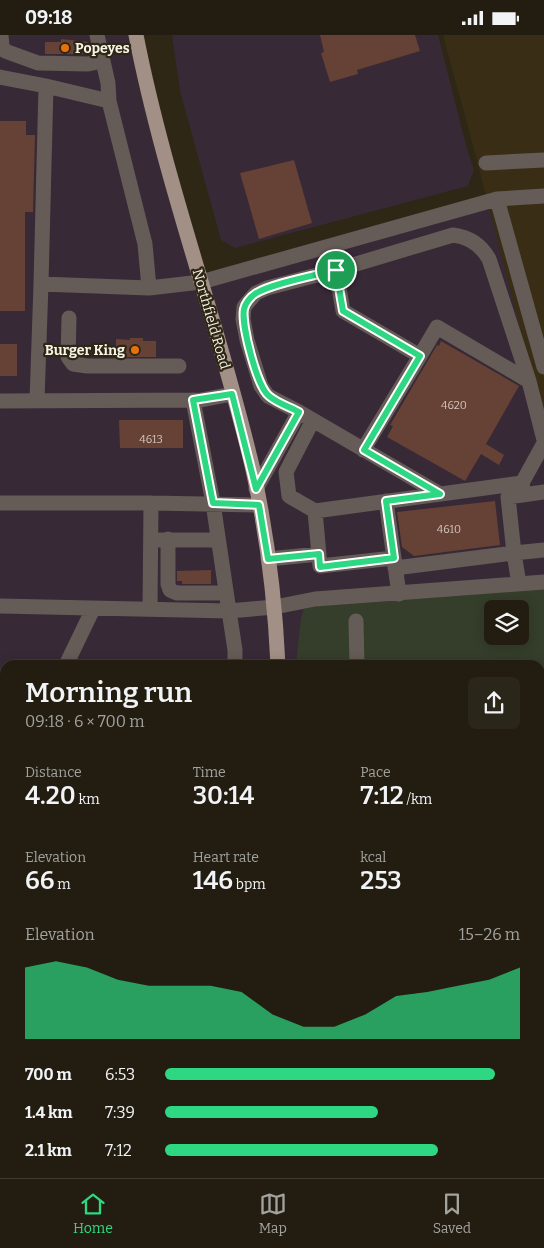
<!DOCTYPE html>
<meta charset="utf-8">
<style>
:root{--surface:#221d10;--page:#2a2619;--text:#f1f3f6;--muted:#a2a29f;--line:#3f3b30;--accent:#2ed883}
body{margin:0;font-family:Bitter,serif;background:var(--page);color:var(--text);height:100vh;display:flex;flex-direction:column;font-size:19px;white-space:nowrap}
*{box-sizing:border-box;margin:0}
p{font-size:16px;color:var(--muted)}
.icon{flex:none;width:28px;height:28px;fill:none;stroke:currentColor;stroke-width:2;stroke-linecap:round;stroke-linejoin:round}
.map{position:relative;flex:1;overflow:hidden}
.panel{position:absolute;left:0px;top:625px;width:545px;height:519px;display:flex;flex-direction:column;background:var(--surface);border-radius:15px 15px 0 0;box-shadow:0 2px 12px #0003,0 0 0 1px var(--line)}
.panel>*{flex:none}
.fabs{position:absolute;left:484px;top:565px;display:grid;gap:10px}
.fabs a{display:grid;place-items:center;width:45px;height:45px;border-radius:8px;background:var(--surface);box-shadow:0 2px 12px #0003,0 0 0 1px var(--line);font-size:25px}
.pin{position:absolute;display:grid;place-items:center;width:42px;height:42px;color:#fff;margin:-21px;border:2px solid #fff;border-radius:50%;box-shadow:0 1px 5px #0007}
.round{display:grid;place-items:center;flex:none;width:52px;height:52px;border-radius:8px;background:var(--page)}
.headline{display:flex;align-items:center;justify-content:space-between;height:85px;padding:0 25px}
h1{font-size:28px;font-weight:600;line-height:38px}
.figures{display:grid;grid-template-columns:repeat(3,1fr);gap:8px;height:85px;padding:5px 25px}
.figures div{display:grid;align-content:center}
.figures b{font-size:25px;font-weight:600}
.figures small{font-size:14px;font-weight:400}
.figures p{font-size:14px}
.chart{height:140px;padding:10px 25px}
.chart p{display:flex;justify-content:space-between}
.chart svg{width:100%;height:90px;margin-top:5px;fill:var(--accent);opacity:.7}
ul{padding:0 25px;list-style:none;font-size:16px}
li{display:grid;grid-template-columns:80px 60px 1fr;align-items:center;height:38px}
li i{height:12px;border-radius:6px;background:var(--accent)}
.status{display:flex;justify-content:space-between;align-items:center;height:35px;padding:0 25px;background:var(--surface);direction:ltr}
.status svg{height:14px;fill:currentColor}
.menu{display:flex;justify-content:space-around;align-items:center;height:70px;border-top:1px solid var(--line);background:var(--surface);font-size:14px;color:var(--muted)}
.menu a{display:grid;justify-items:center;gap:2px}
.menu .on{color:var(--accent)}
.map>svg:first-child{display:block}
</style>
<div class="status"><b>09:18</b><svg viewBox="0 0 49 12"><path d="M0 12V9h3v3zM5 12V6h3v6zM10 12V3h3v9zM15 12V0h3v12zM26 1h20v11H26zM47 4h2v5h-2z"/></svg></div>
<div class="map">
<svg width="544" height="1143" viewBox="0 0 544 1143">
<rect width="100%" height="100%" fill="#2e2715"/>
<path fill="#382936" fill-rule="evenodd" d="M0,0h136l65,247 296,-83 47,167v812h-280v-4h276v-509h-535v466h-5zM492,574h28v27h-28z
M172,0h266l28,110 8,25 -6,16 -233,62 -14,-8 -41,-149z"/>
<path fill="#392e15" d="M443,0h101v386l-69,-268z"/>
<path fill="#353e2a" fill-rule="evenodd" d="M544,553v318h-4v-241h-244l5,-47 3,-9 9,-3zM492,574h28v27h-28z"/>
<path fill="#4c5c3a" d="M0,1096h5v43h3v4h-8z"/>
<path fill="#664136" d="M320,0h95l5,16 -63,19 1,4 -28,8 -9,-29 3,-1z
M61,4l27,3v12h-43v-12h16z
M0,86h26v14h9l-2,77h-8v99h-25z
M294,125l18,63 -53,16 -19,-66z
M130,303h13v3h13v16h-47v-6h7v-12l14,1z
M441,306l78,45 -33,58 18,11 -5,10 -18,-11 -16,27 -78,-44 6,-11 -3,-1 47,-80 2,1z
M0,309h17v32h-17z
M119,385h64v28h-63z
M495,466l5,44 -86,11 -12,-9 -5,-35z
M211,535v14h-29v-3h-5v-10z"/>
<g fill="none" stroke-linecap="round" stroke-linejoin="round">
<path stroke="#655b57" stroke-width="15" d="M1,0l1,11 3,5 33,12 50,1 15,-3
M97,0l11,48 1,18
M0,42l46,9
M486,128l58,-3
M497,164l47,168
M336,235l117,-35c17,2 28,10 36,24l40,122
M41,249l5,-198 63,15 36,143 4,44
M69,283l-1,39 5,7 14,2h92
M420,321l17,-29 92,54 15,59
M37,365l4,-116 108,4 52,-6 296,-83 47,-3
M193,365l20,103 16,108 46,-4 40,-8 229,-17
M0,366l201,-1 31,-6
M313,385l-27,52 3,24 26,15
M363,415l57,-94 -77,-45 -7,-41 -69,18 -11,5 -8,9 -4,5 -1,12 4,21 14,46 7,10 31,16 141,82
M522,448l22,-40
M256,454l43,-77
M544,457l-36,5 6,56 30,-3
M386,466l13,93
M0,468h151l108,2
M168,504v45l2,6 7,3h49
M160,505h58
M394,523l-74,8 -5,-55 207,-28 2,12
M268,524l51,-5
M395,533l119,-15 5,31
M0,571l229,5 6,39v15
M150,573l1,-105
M356,586l1,44
M66,630l27,-56
M0,645h5
M0,716l5,-5
M0,857h5
M0,932h5
M0,1083l5,-2"/>
<path stroke="#a28f85" stroke-width="15" d="M136,0c29,148 83,289 117,435 14,64 22,130 25,195
M0,891h5
M540,891h4
M264,1143v-4
M289,1143v-4"/>
</g>
<g fill="none" stroke-linecap="round" stroke-linejoin="round">
<defs>
<path id="route" d="M336,235l7,41 77,45 -56,94 76,44 -54,7 8,57 -74,9 -1,-13 -51,5 -9,-54 -46,-2 -20,-103 39,-6 24,95 43,-77c-9,-5 -22,-9 -30,-16 -12,-9 -28,-72 -25,-87 1,-5 6,-12 11,-15 14,-10 62,-19 81,-24z"/>
</defs>
<use href="#route" stroke="#fff" stroke-width="10"/>
<use href="#route" stroke="#2ed883" stroke-width="6"/>
</g>
<g fill="#e8710a" stroke="#2e2715" stroke-width="2">
<circle cx="65" cy="13" r="5"/>
<circle cx="135" cy="315" r="5"/>
</g>
<g text-anchor="middle" dominant-baseline="central" stroke-width="4.5" stroke-linejoin="round" paint-order="stroke">
<g font-size="11" fill="#d4c6bb">
<text x="454" y="370">4620</text>
<text x="151" y="404">4613</text>
<text x="449" y="494">4610</text>
</g>
<g font-size="14" font-weight="bold" fill="#f8f3e7" stroke="#2e2715" text-anchor="start">
<text x="75" y="13">Popeyes</text>
<text x="125" y="315" text-anchor="end">Burger King</text>
</g>
<g font-size="14" fill="#f8f3e7" stroke="#2e2715">
<text transform="translate(211 284) rotate(74)">Northfield Road</text>
</g>
</g>
</svg>
<div class="fabs">
<a><svg class="icon" aria-label="layers" viewBox="0 0 24 24"><path d="M12 4l9 5-9 5-9-5zM3 14l9 5 9-5"/></svg></a>
</div>
<div class="pin" style="left:336px;top:235px;background:#1e9e55"><svg class="icon" aria-label="arrive" viewBox="0 0 24 24"><path d="M6 21V4h12l-3 4 3 4H6"/></svg></div>
<section class="panel">
<div class="headline"><div><h1>Morning run</h1><p>09:18 · 6 × 700 m</p></div><a class="round"><svg class="icon" aria-label="share" viewBox="0 0 24 24"><path d="M12 15V3M7 8l5-5 5 5M5 13v7h14v-7"/></svg></a></div>
<div class="figures">
<div><p>Distance</p><b>4.20<small> km</small></b></div>
<div><p>Time</p><b>30:14</b></div>
<div><p>Pace</p><b>7:12<small> /km</small></b></div>
</div>
<div class="figures">
<div><p>Elevation</p><b>66<small> m</small></b></div>
<div><p>Heart rate</p><b>146<small> bpm</small></b></div>
<div><p>kcal</p><b>253</b></div>
</div>
<div class="chart"><p><span>Elevation</span>15–26 m</p>
<svg viewBox="0 0 160 44" preserveAspectRatio="none"><path d="M0 44V9L10 6L20 9L30 15L40 18L50 18L60 18L70 21L80 32L90 38L100 38L110 32L120 23L130 21L140 18L150 15L160 9V44z"/></svg>
</div>
<ul>
<li><b>700 m</b>6:53<i style="width:93%"></i></li>
<li><b>1.4 km</b>7:39<i style="width:60%"></i></li>
<li><b>2.1 km</b>7:12<i style="width:77%"></i></li>
</ul>
</section>
</div>
<nav class="menu">
<a class="on"><svg class="icon" aria-label="home" viewBox="0 0 24 24"><path d="M3 11l9-7 9 7M6 9v11h12V9"/></svg>Home</a>
<a><svg class="icon" aria-label="map" viewBox="0 0 24 24"><path d="M3 6l6-2 6 2 6-2v14l-6 2-6-2-6 2zM9 4v14M15 6v14"/></svg>Map</a>
<a><svg class="icon" aria-label="saved" viewBox="0 0 24 24"><path d="M7 4h10v16l-5-4-5 4z"/></svg>Saved</a>
</nav>
